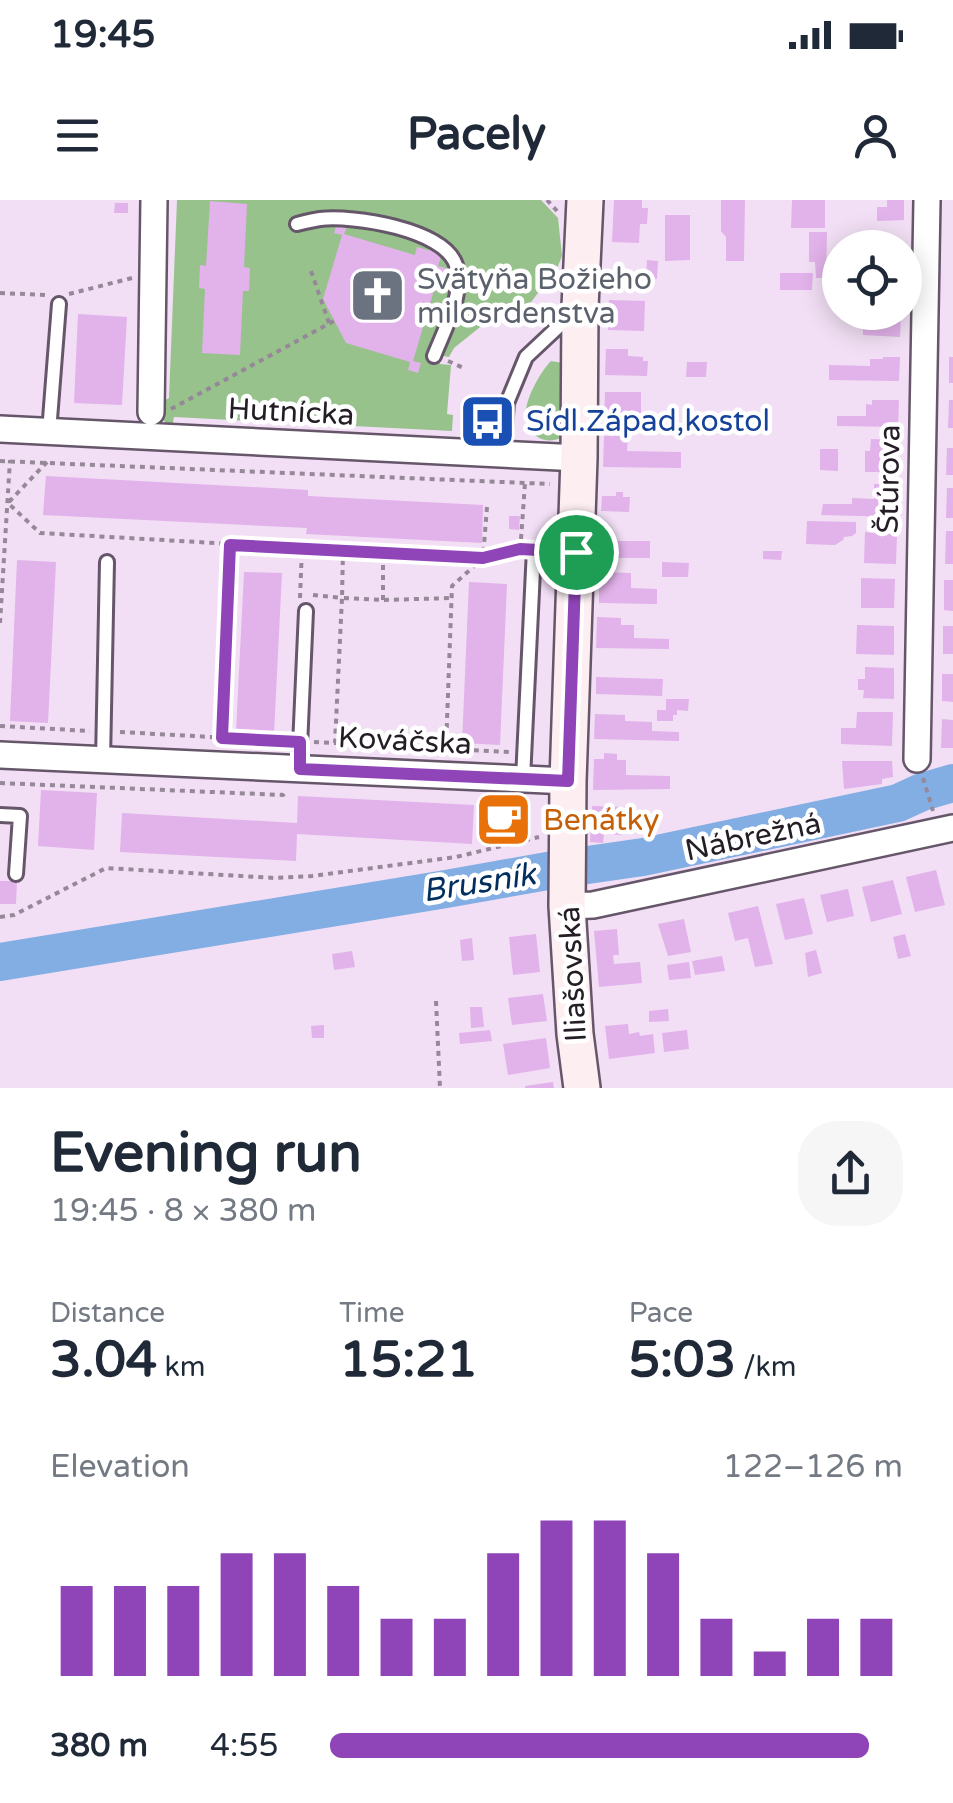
<!DOCTYPE html>
<meta charset="utf-8">
<style>
:root{--surface:#fff;--page:#f6f6f7;--text:#1f2937;--muted:#747a83;--accent:#8f45b7}
body{margin:0;font-family:"Varela Round",sans-serif;background:var(--page);color:var(--text);height:100vh;display:flex;flex-direction:column;font-size:38px;white-space:nowrap}
*{box-sizing:border-box;margin:0}
p{font-size:32px;color:var(--muted)}
.icon{flex:none;width:55px;height:55px;fill:none;stroke:currentColor;stroke-width:2;stroke-linecap:round;stroke-linejoin:round}
.map{position:relative;height:888px;overflow:hidden}
.side{display:flex;flex-direction:column;background:var(--surface);flex:1}
.side>*{flex:none}
.buttons{position:absolute;left:822px;top:30px;display:grid;gap:20px}
.buttons a{display:grid;place-items:center;width:100px;height:100px;border-radius:50%;background:var(--surface);box-shadow:0 5px 25px #0003;font-size:50px}
.pin{position:absolute;display:grid;place-items:center;width:85px;height:85px;color:#fff;margin:-42px;border:5px solid #fff;border-radius:50%;box-shadow:0 2px 10px #0007}
.round{display:grid;place-items:center;flex:none;width:105px;height:105px;border-radius:40px;background:var(--page)}
.headline{display:flex;align-items:center;justify-content:space-between;height:170px;padding:0 50px}
h1{font-size:55px;font-weight:800;line-height:75px}
.metrics{display:grid;grid-template-columns:repeat(3,1fr);gap:15px;height:170px;padding:10px 50px}
.metrics div{display:grid;align-content:center}
.metrics b{font-size:50px;font-weight:800}
.metrics small{font-size:28px;font-weight:400}
.metrics p{font-size:28px}
.chart{height:280px;padding:20px 50px}
.chart p{display:flex;justify-content:space-between}
.chart svg{width:100%;height:180px;margin-top:10px;stroke:var(--accent);stroke-width:6}
ul{padding:0 50px;list-style:none;font-size:32px}
li{display:grid;grid-template-columns:160px 120px 1fr;align-items:center;height:75px}
li i{height:25px;border-radius:12px;background:var(--accent)}
.status{display:flex;justify-content:space-between;align-items:center;height:70px;padding:0 50px;background:var(--surface);direction:ltr}
.status svg{height:28px;fill:currentColor}
header{display:flex;justify-content:space-between;align-items:center;height:130px;padding:0 50px;background:var(--surface);font-size:45px;font-weight:800}
.map>svg:first-child{display:block}
</style>
<div class="status"><b>19:45</b><svg viewBox="0 0 49 12"><path d="M0 12V9h3v3zM5 12V6h3v6zM10 12V3h3v9zM15 12V0h3v12zM26 1h20v11H26zM47 4h2v5h-2z"/></svg></div>
<header><svg class="icon" aria-label="menu" viewBox="0 0 24 24"><path d="M4 6h16M4 12h16M4 18h16"/></svg>Pacely<svg class="icon" aria-label="person" viewBox="0 0 24 24"><circle cx="12" cy="8" r="4"/><path d="M4 21q1-7 8-7t8 7"/></svg></header>
<div class="map">
<svg width="953" height="888" viewBox="0 0 953 888">
<rect width="100%" height="100%" fill="#f2dff5"/>
<path fill="#97c28c" d="M177,0h364l17,18 4,38 -4,10 -35,47 -13,-10 -56,45 -5,9 -11,-2 2,9 11,1 -4,49 6,1 -1,16 -278,-14 -2,10 -6,-3 -7,-11 3,-11 7,-4z
M551,161l12,2v74c-20,10 -38,-3 -37,-26 1,-15 15,-40 25,-50z"/>
<g fill="none" stroke-linecap="round" stroke-linejoin="round">
<path stroke="#83aee4" stroke-width="38" d="M0,762l446,-73 107,-19 90,-13 255,-54 24,-11 31,-9"/>
</g>
<path fill="#e2b2ea" d="M614,0h28v8h6l-1,16h-7l-1,19 -27,-1z
M721,0h24l-1,61h-18v-24l-5,-6z
M792,0h33v28h-34z
M887,0h17v20l-27,1v-14h10z
M210,1l37,3 -3,63 6,1 -1,23h-6l-3,64 -38,-2 3,-64 -6,-1 1,-23 6,1z
M115,3h13v10h-14z
M665,15h25v45l-25,1z
M337,23l10,3 -3,8 71,21 2,-8 25,7 -4,12 11,3 -7,23 -8,-2 -21,71 8,2 -3,10 -10,-3 2,-8 -64,-19 -23,-44 19,-64 -8,-2z
M809,32h18l-1,46h-10l-1,-16h-6z
M647,60l11,1 -1,18 -11,-1z
M780,73h33l-1,17h-32z
M609,100l36,1 -1,30 -36,-1z
M863,112h38l-1,25 -37,-2z
M78,114l49,3 -5,88 -48,-2z
M606,149h22v7l15,1v4h5l-1,15 -42,-1z
M883,157h17l-1,24 -70,-1v-15l41,1v-7h13z
M949,157h4v26h-4z
M687,162h20l-1,15h-20z
M605,192h36v30l-37,-1z
M484,194l6,1 -4,23 -6,-1z
M872,200h27l-1,27 -61,-1v-10h29v-12l6,1z
M949,200h4v28h-5z
M604,236h24l-1,15 54,1v16l-78,-1z
M871,239l28,1 -1,32h-33v-21h5z
M947,248h6v27h-7z
M820,249h18v22l-18,-1z
M46,276l262,14v6l175,9 -1,38 -176,-9 1,-6 -264,-13z
M874,284h23l-1,33 -75,-2 2,-11h29v-6l22,1z
M947,288h6v30h-7z
M616,292h7v5h7l-1,15 -28,-1 1,-15h14z
M509,316h11l-1,14 -10,-1z
M807,321l49,1v11l-4,3 -8,1 -1,3 -8,5 -29,-1z
M946,331h7v33h-8z
M865,332l32,2 -1,30 -32,-1z
M600,341h50v17h-50z
M763,351h19l-1,9 -18,-1z
M17,360l39,2 -8,161 -38,-2z
M662,362l27,1 -1,14h-26z
M244,372l38,1 -8,161 -38,-2z
M599,372l32,1v15l26,1v15l-58,-1z
M861,378l34,1 -1,29h-33z
M944,380h9v31l-9,-1z
M469,382l38,2 -7,161 -38,-2z
M597,417l24,1v7h13v13l35,1v10l-73,-1z
M857,425l37,1v29l-38,-1z
M943,426h10v28h-10z
M865,467l29,1v31l-31,-1 1,-8h-6v-11h7z
M942,474h11v28l-11,-1z
M596,477l67,2 -1,17 -66,-2z
M666,499h23l-1,12 -11,-1v5h-4v6h-16v-11h9z
M857,512h36l-1,34 -51,-2v-16h15z
M595,514l30,1v6l27,1v9l27,1v9l-85,-2z
M942,519l11,1v28h-12z
M604,553l13,1v6h9v15l44,1v13l-77,1 1,-31h10z
M842,561h50l1,16 -11,2v5l-38,5z
M41,590l56,3 -3,57 -56,-4z
M298,596l176,9 -2,39 -175,-10 -1,27 -176,-9 2,-39 175,10z
M592,606l34,1 -1,28 -21,-1 -1,9 -13,-1z
M936,670l9,35 -30,7 -9,-35z
M893,680l9,34 -31,8 -9,-35z
M0,681h17l-1,23h-16z
M848,689l6,27 -27,6 -7,-27z
M804,698l9,36 -28,6 -9,-36z
M758,706l15,58 -18,3 -7,-29 -13,3 -7,-28z
M684,719l7,33 -23,4 -10,-32z
M617,729l2,26h-6l1,9 26,-2 2,21 -43,4 -5,-56z
M536,734l4,38 -27,3 -4,-38z
M905,734l6,22 -13,3 -5,-22z
M472,738l2,22 -12,1 -2,-21z
M816,750l6,23 -14,4 -3,-24z
M352,751l3,16 -21,3 -2,-16z
M722,756l3,15 -30,4 -3,-14z
M689,762l2,16 -22,2 -2,-15z
M543,794l4,27 -35,4 -4,-27z
M470,807h12l2,20 -13,1z
M668,809l1,12 -20,1v-11z
M628,824l1,10 10,-2 1,4 13,-2 2,19 -46,6 -4,-33z
M324,825v13h-12l-1,-12z
M490,830l2,11 -32,3 -1,-11z
M687,830l2,19 -25,3 -2,-19z
M546,838l4,30 -42,7 -5,-31z
M553,882l1,6h-29v-2z"/>
<g fill="none" stroke-linecap="round" stroke-linejoin="round">
<defs>
<path id="lane" d="M297,24c8,-2 16,-4 23,-5 33,-4 124,10 136,46 9,28 -12,65 -22,91
M49,232l10,-128
M503,255l4,-52 19,-46 48,-45
M103,560l4,-198
M299,569l7,-158
M523,579l11,-230 37,2
M0,615l20,1 -4,58"/>
<path id="street" d="M151,212l3,-212
M0,229l579,29
M0,555l568,26
M917,559l10,-559
M567,706l26,-1 360,-77"/>
<path id="secondary" d="M582,888l-7,-54 -8,-128 1,-125 11,-323 1,-151 5,-107"/>
</defs>
<use href="#lane" stroke="#665669" stroke-width="18"/>
<use href="#street" stroke="#665669" stroke-width="30"/>
<use href="#secondary" stroke="#665669" stroke-width="40"/>
<path stroke="#968898" stroke-width="4" stroke-dasharray="5 5" stroke-linecap="butt" d="M547,0l10,11
M311,71l18,52
M0,93l46,2
M69,94l63,-16
M448,161l18,8
M171,209l163,-88
M0,261l550,23
M47,262l-39,41 32,30 262,15
M487,307l-4,51 36,-8
M521,339l4,-56
M383,351l-40,-1 -1,48 41,2 69,-2
M313,395l29,3 -7,145
M300,398l2,-50 40,2
M383,400v-49l100,7
M0,423l10,-163
M0,526l90,5
M120,532l165,9
M222,538l8,-193
M314,542l196,10
M446,548l6,-162 31,-28
M923,578l10,33
M0,583l283,12 4,-5
M0,717l14,-2 92,-47 169,10 37,-2 144,-19 83,-20
M436,801l4,87"/>
<use href="#lane" stroke="#fff" stroke-width="12"/>
<use href="#street" stroke="#fff" stroke-width="25"/>
<use href="#secondary" stroke="#fdeef2" stroke-width="35"/>
</g>
<g fill="none" stroke-linecap="round" stroke-linejoin="round">
<defs>
<path id="route" d="M230,345l253,13 37,-9 56,3 -8,229 -268,-12v-27l-78,-4z"/>
</defs>
<use href="#route" stroke="#fff" stroke-width="20"/>
<use href="#route" stroke="#8f45b7" stroke-width="12"/>
</g>
<defs>
<symbol id="church-square" viewBox="-11 -11 22 22"><rect x="-9" y="-9" width="18" height="18" rx="4" fill="#6b7280" stroke="#fff"/><path d="M-1.2-6h2.4v3.5h3.3v2.4h-3.3V6h-2.4V-.1h-3.3v-2.4h3.3Z" fill="#fff"/></symbol>
<symbol id="bus-square" viewBox="-11 -11 22 22"><rect x="-9" y="-9" width="18" height="18" rx="4" fill="#1a4fb4" stroke="#fff"/><path d="M-5-6H5V4H4V6H2V4H-2V6H-4V4H-5ZM-3.5-4V0h7V-4ZM-3.5 1.2v1.5H-2V1.2ZM2 1.2v1.5H3.5V1.2Z" fill="#fff"/></symbol>
<symbol id="cafe-square" viewBox="-11 -11 22 22"><rect x="-9" y="-9" width="18" height="18" rx="4" fill="#e8710a" stroke="#fff"/><path d="M-5.5-4.5H6V0H3Q3 3.5 0 3.5H-2.5Q-5.5 3.5-5.5 0ZM3-3.2v2h1.7v-2ZM-6 4.5H4V6H-6Z" fill="#fff"/></symbol>
</defs>
<g fill-rule="evenodd">
<use href="#church-square" x="346" y="64" width="63" height="63"/>
<use href="#bus-square" x="456" y="190" width="63" height="63"/>
<use href="#cafe-square" x="472" y="588" width="63" height="63"/>
</g>
<g text-anchor="middle" dominant-baseline="central" stroke-width="9" stroke-linejoin="round" paint-order="stroke">
<g font-size="30" fill="#5b616d" stroke="#fff" text-anchor="start">
<text x="417" y="79">Svätyňa Božieho<tspan x="417" dy="34">milosrdenstva</tspan></text>
</g>
<g font-size="30" fill="#241d25" stroke="#fff">
<text transform="translate(291 212) rotate(3)">Hutnícka</text>
<text transform="translate(889 279) rotate(-89)">Štúrova</text>
<text transform="translate(405 541) rotate(3)">Kováčska</text>
<text transform="translate(753 637) rotate(-12)">Nábrežná</text>
<text transform="translate(573 774) rotate(-93)">Iliašovská</text>
</g>
<g font-size="30" fill="#164399" stroke="#fff" text-anchor="start">
<text x="526" y="221">Sídl.Západ,kostol</text>
</g>
<g font-size="30" fill="#c56008" stroke="#fff" text-anchor="start">
<text x="543" y="620">Benátky</text>
</g>
<g font-size="32" font-style="italic" fill="#012e5e" stroke="#fff">
<text transform="translate(479 683) rotate(-9)">Brusník</text>
</g>
</g>
</svg>
<div class="buttons">
<a><svg class="icon" aria-label="locate" viewBox="0 0 24 24"><circle cx="12" cy="12" r="6"/><path d="M12 2v4M12 18v4M2 12h4M18 12h4"/></svg></a>
</div>
<div class="pin" style="left:576px;top:352px;background:#1e9e55"><svg class="icon" aria-label="arrive" viewBox="0 0 24 24"><path d="M6 21V4h12l-3 4 3 4H6"/></svg></div>
</div>
<section class="side">
<div class="headline"><div><h1>Evening run</h1><p>19:45 · 8 × 380 m</p></div><a class="round"><svg class="icon" aria-label="share" viewBox="0 0 24 24"><path d="M12 15V3M7 8l5-5 5 5M5 13v7h14v-7"/></svg></a></div>
<div class="metrics">
<div><p>Distance</p><b>3.04<small> km</small></b></div>
<div><p>Time</p><b>15:21</b></div>
<div><p>Pace</p><b>5:03<small> /km</small></b></div>
</div>
<div class="chart"><p><span>Elevation</span>122–126 m</p>
<svg viewBox="0 0 160 44" preserveAspectRatio="none"><path d="M5 44V22M15 44V22M25 44V22M35 44V14M45 44V14M55 44V22M65 44V30M75 44V30M85 44V14M95 44V6M105 44V6M115 44V14M125 44V30M135 44V38M145 44V30M155 44V30"/></svg>
</div>
<ul>
<li><b>380 m</b>4:55<i style="width:94%"></i></li>
</ul>
</section>
